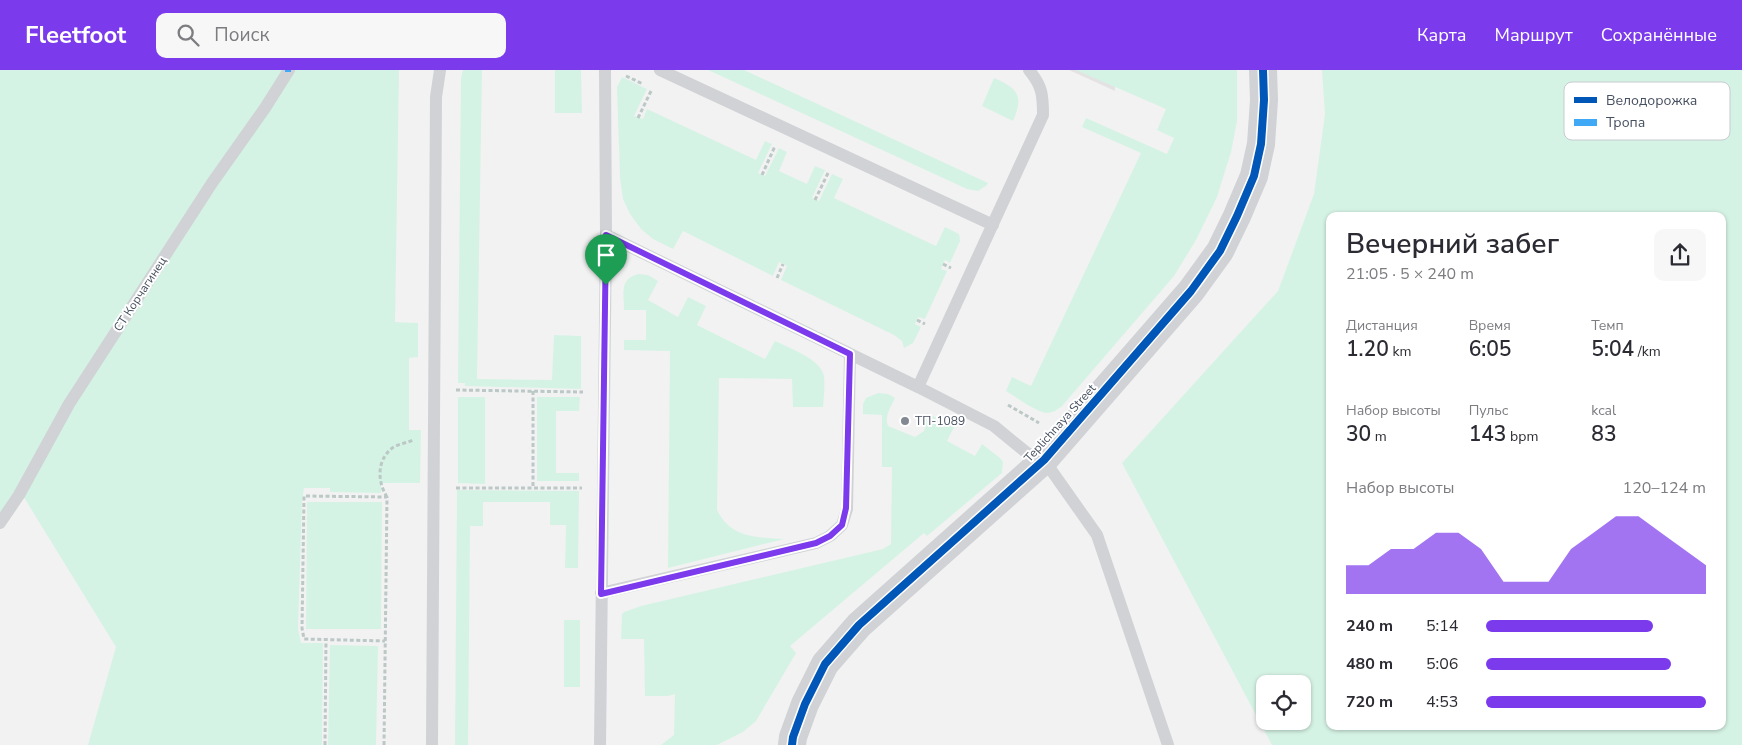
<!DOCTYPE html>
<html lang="ru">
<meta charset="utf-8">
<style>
:root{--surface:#fff;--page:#f7f7f7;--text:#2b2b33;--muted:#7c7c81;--accent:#7c3aed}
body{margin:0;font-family:"Nunito Sans",sans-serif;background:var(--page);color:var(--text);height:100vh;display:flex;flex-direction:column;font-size:19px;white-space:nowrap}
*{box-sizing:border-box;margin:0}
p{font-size:16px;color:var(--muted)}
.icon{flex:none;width:28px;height:28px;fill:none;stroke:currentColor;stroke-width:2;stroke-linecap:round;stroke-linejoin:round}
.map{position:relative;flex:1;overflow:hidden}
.drawer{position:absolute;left:1326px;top:142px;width:400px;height:518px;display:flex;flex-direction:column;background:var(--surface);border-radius:10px;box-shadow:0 1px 4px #0004}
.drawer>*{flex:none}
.controls{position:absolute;left:1256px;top:605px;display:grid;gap:10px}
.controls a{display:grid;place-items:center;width:55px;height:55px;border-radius:10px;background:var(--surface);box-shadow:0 1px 4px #0004;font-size:25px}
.pin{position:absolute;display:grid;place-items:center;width:42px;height:42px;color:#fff;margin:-51px -21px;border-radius:50% 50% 50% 0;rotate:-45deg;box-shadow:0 0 5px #0007}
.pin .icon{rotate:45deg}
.round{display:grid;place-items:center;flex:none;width:52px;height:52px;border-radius:10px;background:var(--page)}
.head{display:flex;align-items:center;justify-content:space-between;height:85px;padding:0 20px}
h1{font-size:28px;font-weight:600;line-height:38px}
.stats{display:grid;grid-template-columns:repeat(3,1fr);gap:8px;height:85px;padding:5px 20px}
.stats div{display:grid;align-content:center}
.stats b{font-size:21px;font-weight:600}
.stats small{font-size:14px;font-weight:400}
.stats p{font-size:14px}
.chart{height:140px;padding:10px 20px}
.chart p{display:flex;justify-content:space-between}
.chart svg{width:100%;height:90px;margin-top:5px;fill:var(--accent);opacity:.7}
ul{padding:0 20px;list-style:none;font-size:16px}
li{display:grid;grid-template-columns:80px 60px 1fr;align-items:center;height:38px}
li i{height:12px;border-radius:6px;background:var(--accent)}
header{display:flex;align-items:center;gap:30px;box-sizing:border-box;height:70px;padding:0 25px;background:var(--accent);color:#fff}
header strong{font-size:24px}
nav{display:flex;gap:28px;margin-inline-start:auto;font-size:18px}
.search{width:350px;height:45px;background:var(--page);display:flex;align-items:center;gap:12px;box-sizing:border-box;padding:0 18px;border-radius:10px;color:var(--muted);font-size:19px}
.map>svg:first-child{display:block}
</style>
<header>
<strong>Fleetfoot</strong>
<div class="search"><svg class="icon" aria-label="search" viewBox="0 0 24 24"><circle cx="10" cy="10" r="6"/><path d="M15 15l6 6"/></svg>Поиск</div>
<nav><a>Карта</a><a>Маршрут</a><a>Сохранённые</a></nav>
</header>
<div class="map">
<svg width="1742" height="675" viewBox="0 0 1742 675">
<rect width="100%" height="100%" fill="#f2f2f2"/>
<path fill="#e3e3e4" d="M1069,0h45l1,21z"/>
<path fill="#d5f3e5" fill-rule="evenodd" d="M0,0h399l-4,252 23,1v34l-9,1v72h12l-1,53h-39v10l-51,-1v-4h-26l-2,13 -4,128 3,14h22l-1,102h-234l28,-98 -96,-156 -20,23z
M463,0h19l-5,309 75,1 2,-45 27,1v53l-116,-3v-3h-7l3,-305z
M555,0h26l1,43h-27z
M708,0h36l244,113 -1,2 -9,6 -11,-2z
M1076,0h161v51l-6,31 -14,45 -21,43 -22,36 -112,130c-4,3 -9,7 -15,7 -11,-1 -31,-16 -41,-22l6,-14 19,9 110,-233 -59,-26 4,-9 81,36 7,-16 -17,-8 9,-21z
M1322,0h420v675h-470l-150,-282 156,-172 36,-97 11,-80zM1330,146h392v510h-392zM1265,614h37v37h-37z
M622,7l25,12 -13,27 9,3 4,-10 109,51 9,-19 7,3 -14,29 7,3 14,-28 8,4 -8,19 28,13 8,-18 10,4 -13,28 7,3 13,-27 11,5 -9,19 102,48 9,-19 14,7 1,7 -10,22 -5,-3 -4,9 6,2 -22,48 -7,-2 -3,7 6,3 -8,16 -9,5 -2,-7 -8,-6 -113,-55 6,-14 -8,-4 -6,14 -90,-45 -10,18 -20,-10 -12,-10 -11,-15 -7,-15 -3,-21 -3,-91z
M994,8c24,10 30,18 19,43l-31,-15z
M638,204l10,1 10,6 -10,19 30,17 10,-20 18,9 -9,19 68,34 10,-18c14,7 46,18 49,35 1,10 0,21 -1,31h-30l-1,-28 -73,-1 -2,132c14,28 38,27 67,29l-116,29 2,-217 -46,-1v-10h22v-30h-22c0,-16 -5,-31 14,-36z
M878,323l10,1 7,4c-4,9 -11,18 -7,28l27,11 9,-6 2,-6 -3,-1 4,-11 27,14 -7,14 28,15 7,-12 18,14 3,4 -1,11 -75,63 -3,-3 -134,113 6,7 -40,68 -13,11 -26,13h-56l13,-10 1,-41 -7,2h-23l-1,-57h-23l1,-25 2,-2 17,-6 242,-57 8,-5 1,-77h-10v-52l-19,-1v-10l3,-6z
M458,327h27v87l-27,-1z
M537,327h43l-1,14h-23v62h23v8h-42z
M457,420l122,1 -1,77h-13l1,-43h-16v-23h-67v24h-13l-2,219h-13z
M307,432h75l-1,127h-75z
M564,550h16v67h-16z
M330,575l48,1 -2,99h-48z"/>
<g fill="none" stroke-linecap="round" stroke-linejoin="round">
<path stroke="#bbc8c6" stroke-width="3" stroke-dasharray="4 2.5" stroke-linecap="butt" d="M626,6l17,8
M638,48l14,-29
M762,105l13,-29
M815,130l14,-29
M943,194l8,4
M777,208l6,-14
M917,250l8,4
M456,320l127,2
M533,321v97
M1008,335l31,18
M456,418h126
M387,427c-9,-14 -11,-35 4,-48 6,-5 16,-6 22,-9
M325,675l1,-106
M384,675l3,-248 -83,-1 -2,132 2,11 81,2"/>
<path stroke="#d0d2d5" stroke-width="12" d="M660,0l333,155
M1029,0c13,16 14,24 14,45l-125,272 76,39 33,27 17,7 53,75 71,210
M606,165l312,152
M0,453l19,-28 50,-91 143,-221 53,-75 24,-38
M601,523l215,-50 14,-7 12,-11 5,-16 3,-155
M432,675l4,-648 4,-27
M600,675l6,-510 -1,-165"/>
<path stroke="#d0d2d6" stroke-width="28" d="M792,675l1,-8 12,-33 20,-40 34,-39 185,-165 147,-169 29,-40 17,-35 17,-40 7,-32 3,-44 -1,-30"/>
<path stroke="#3fa9f5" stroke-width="6" stroke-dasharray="12 6" stroke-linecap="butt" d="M288,0v2"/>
<defs>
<path id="cycleway" d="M792,675l1,-8 12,-33 20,-40 34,-39 185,-165 147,-169 29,-40 17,-35 17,-40 7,-32 3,-44 -1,-30"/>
</defs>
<use href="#cycleway" stroke="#fff" stroke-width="11"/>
<use href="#cycleway" stroke="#0057b8" stroke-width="8"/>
</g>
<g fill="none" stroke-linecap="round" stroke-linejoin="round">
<defs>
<path id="route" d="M606,165l244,119 -4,154 -4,17 -12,11 -14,7 -215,51z"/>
</defs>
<use href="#route" stroke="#fff" stroke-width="10"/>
<use href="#route" stroke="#7c3aed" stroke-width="6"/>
</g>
<circle fill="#838993" stroke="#fff" stroke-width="2" cx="905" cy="351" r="5"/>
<g text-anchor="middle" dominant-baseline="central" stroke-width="4" stroke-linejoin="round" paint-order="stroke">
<g font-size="12" fill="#475060" stroke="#fff">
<text transform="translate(140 224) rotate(-57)">СТ Корчагинец</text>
<text transform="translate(1060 353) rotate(-48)">Teplichnaya Street</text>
</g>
<g font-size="12" fill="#475060" stroke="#fff" text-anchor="start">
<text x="915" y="351">ТП-1089</text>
</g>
</g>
<rect x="1564" y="12" width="166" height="58" rx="8" fill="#fff" stroke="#c8cacf" stroke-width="1"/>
<rect x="1574" y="27" width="23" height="6" fill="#0057b8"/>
<rect x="1574" y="49" width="23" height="7" fill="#3fa9f5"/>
<g font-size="14" fill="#475060">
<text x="1606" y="35">Велодорожка</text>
<text x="1606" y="57">Тропа</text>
</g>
</svg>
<div class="controls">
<a><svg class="icon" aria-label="locate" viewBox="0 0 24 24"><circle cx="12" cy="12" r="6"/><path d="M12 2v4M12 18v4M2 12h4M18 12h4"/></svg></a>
</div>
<div class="pin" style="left:606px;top:215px;background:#1e9e55"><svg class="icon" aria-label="arrive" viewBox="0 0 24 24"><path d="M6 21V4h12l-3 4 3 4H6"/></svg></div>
<section class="drawer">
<div class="head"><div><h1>Вечерний забег</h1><p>21:05 · 5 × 240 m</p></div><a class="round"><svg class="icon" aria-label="share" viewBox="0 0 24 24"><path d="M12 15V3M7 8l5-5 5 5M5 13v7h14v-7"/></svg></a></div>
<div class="stats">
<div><p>Дистанция</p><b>1.20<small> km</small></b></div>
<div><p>Время</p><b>6:05</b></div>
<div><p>Темп</p><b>5:04<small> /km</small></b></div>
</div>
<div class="stats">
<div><p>Набор высоты</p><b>30<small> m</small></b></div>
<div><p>Пульс</p><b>143<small> bpm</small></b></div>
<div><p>kcal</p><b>83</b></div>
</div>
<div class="chart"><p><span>Набор высоты</span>120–124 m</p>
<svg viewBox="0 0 160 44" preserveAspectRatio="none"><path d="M0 44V30L10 30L20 22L30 22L40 14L50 14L60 22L70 38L80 38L90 38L100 22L110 14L120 6L130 6L140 14L150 22L160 30V44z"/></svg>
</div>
<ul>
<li><b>240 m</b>5:14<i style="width:76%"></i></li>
<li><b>480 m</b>5:06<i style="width:84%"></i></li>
<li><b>720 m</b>4:53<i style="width:100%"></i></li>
</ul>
</section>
</div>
